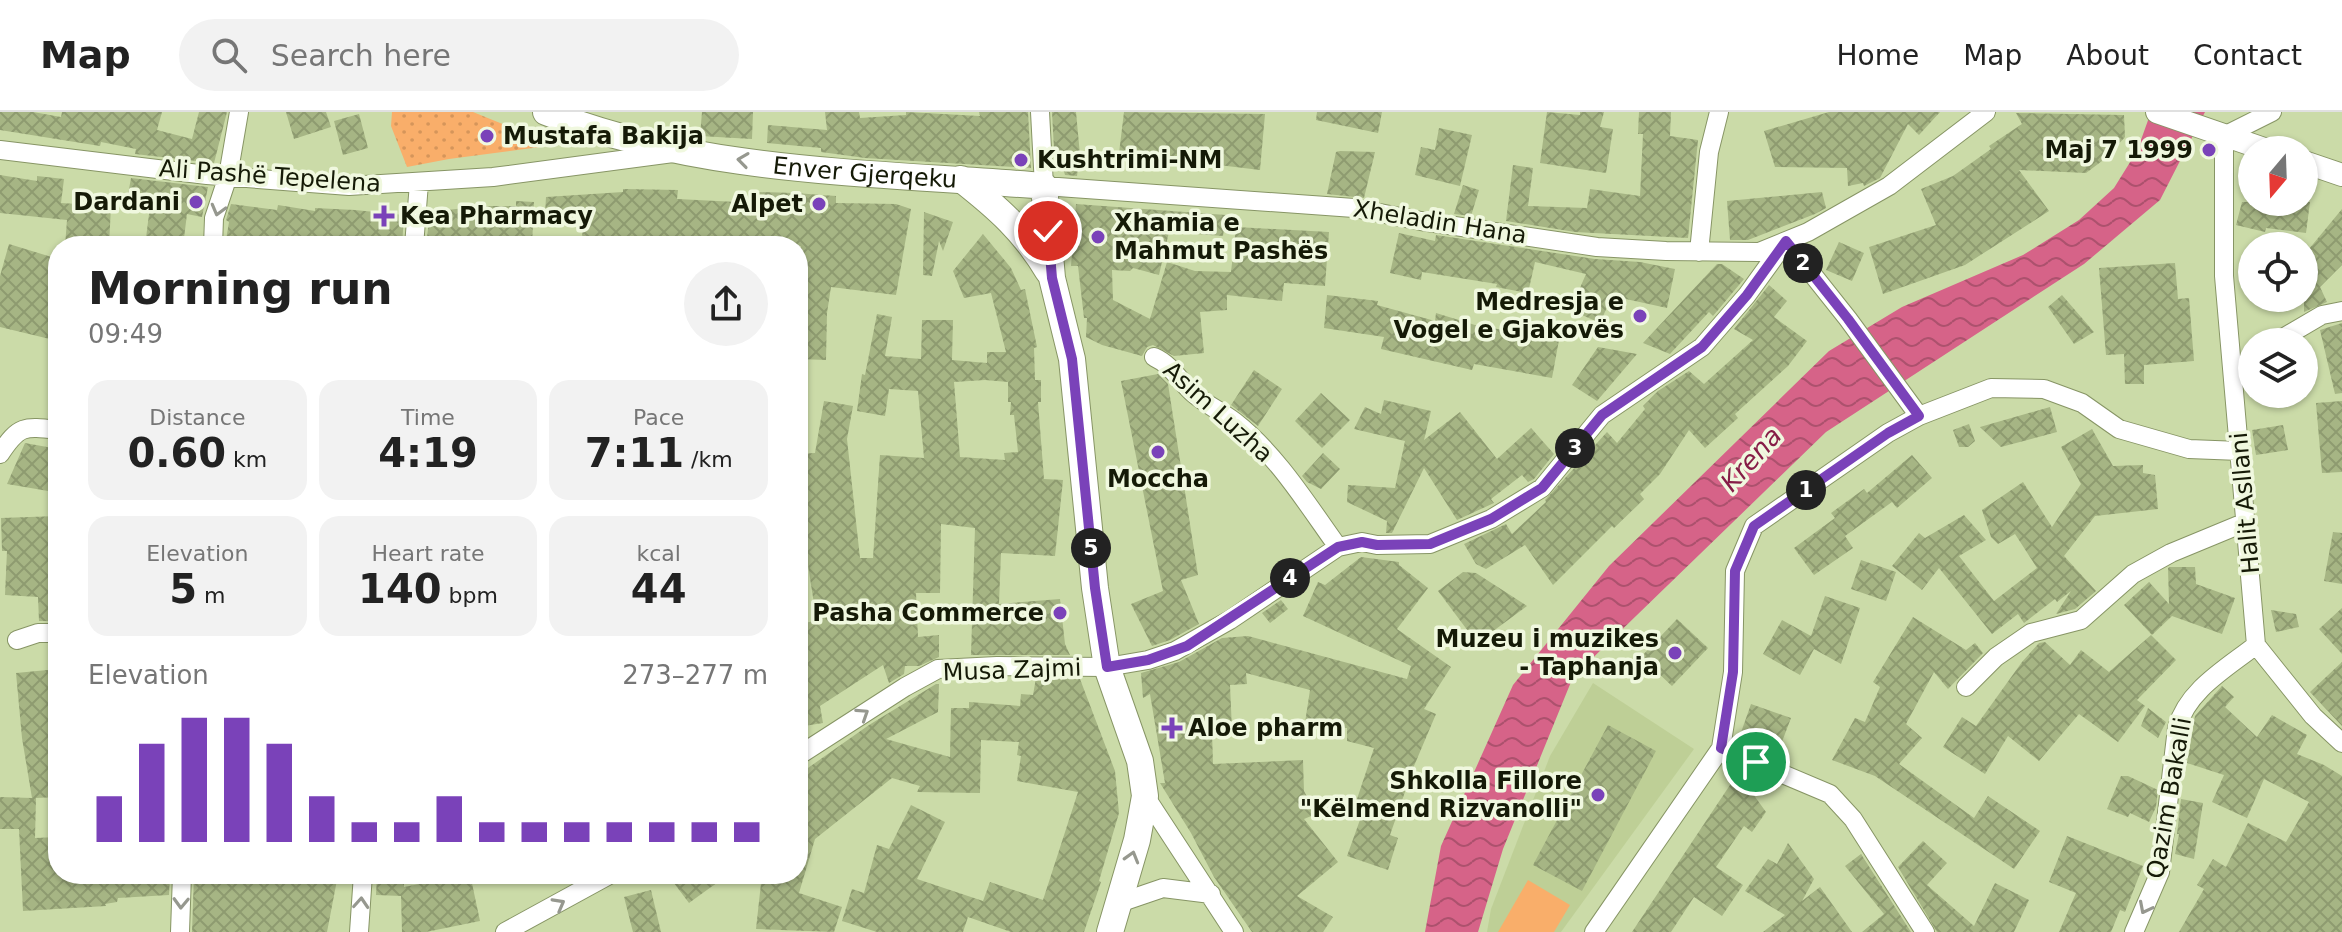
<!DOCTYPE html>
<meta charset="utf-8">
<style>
:root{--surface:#fff;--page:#f2f2f2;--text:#222;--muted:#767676;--line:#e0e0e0;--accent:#7a42b9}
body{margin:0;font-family:"DejaVu Sans",sans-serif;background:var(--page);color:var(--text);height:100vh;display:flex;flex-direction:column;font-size:30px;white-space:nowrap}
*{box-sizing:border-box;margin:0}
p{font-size:26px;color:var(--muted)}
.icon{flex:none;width:44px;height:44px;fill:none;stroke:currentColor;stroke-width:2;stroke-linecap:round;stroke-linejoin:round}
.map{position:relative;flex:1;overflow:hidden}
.side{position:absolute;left:48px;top:124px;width:760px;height:648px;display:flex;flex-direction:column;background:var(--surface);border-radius:32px;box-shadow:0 2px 6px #0004}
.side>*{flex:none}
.needle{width:52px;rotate:199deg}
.controls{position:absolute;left:2238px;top:24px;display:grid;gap:16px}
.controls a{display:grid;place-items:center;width:80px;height:80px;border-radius:50%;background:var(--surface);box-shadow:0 2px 6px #0004;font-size:40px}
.pin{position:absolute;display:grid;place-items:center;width:68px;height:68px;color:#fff;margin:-34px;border:4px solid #fff;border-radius:50%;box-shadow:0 2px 8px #0007}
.km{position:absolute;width:40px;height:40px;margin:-20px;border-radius:50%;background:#222;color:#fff;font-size:22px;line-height:40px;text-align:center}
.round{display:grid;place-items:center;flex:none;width:84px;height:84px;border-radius:42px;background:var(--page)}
.headline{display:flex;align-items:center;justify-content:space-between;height:136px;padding:0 40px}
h1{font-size:44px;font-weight:700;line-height:60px}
.metrics{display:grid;grid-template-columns:repeat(3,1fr);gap:12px;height:136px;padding:8px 40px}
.metrics div{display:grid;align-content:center;border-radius:20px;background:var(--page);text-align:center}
.metrics b{font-size:40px;font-weight:700}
.metrics small{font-size:22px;font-weight:400}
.metrics p{font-size:22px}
.chart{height:224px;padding:16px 40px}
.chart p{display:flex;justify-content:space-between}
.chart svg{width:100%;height:144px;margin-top:8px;stroke:var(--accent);stroke-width:6}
header{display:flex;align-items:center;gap:48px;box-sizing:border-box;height:112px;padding:0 40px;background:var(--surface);border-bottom:2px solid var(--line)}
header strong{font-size:38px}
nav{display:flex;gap:44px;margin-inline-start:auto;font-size:28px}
.search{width:560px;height:72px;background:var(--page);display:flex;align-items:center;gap:20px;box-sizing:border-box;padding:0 28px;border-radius:44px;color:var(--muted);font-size:30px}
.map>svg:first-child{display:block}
</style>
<header>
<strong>Map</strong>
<div class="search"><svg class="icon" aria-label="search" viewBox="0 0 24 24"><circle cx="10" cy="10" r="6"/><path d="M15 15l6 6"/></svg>Search here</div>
<nav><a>Home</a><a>Map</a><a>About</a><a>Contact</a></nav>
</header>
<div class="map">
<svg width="2342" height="820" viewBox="0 0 2342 820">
<defs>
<pattern id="park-dots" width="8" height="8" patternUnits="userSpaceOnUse" patternTransform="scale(2)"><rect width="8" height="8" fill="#f9ae6a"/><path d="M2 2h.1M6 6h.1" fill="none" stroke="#d5955a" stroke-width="1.8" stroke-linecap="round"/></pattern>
<pattern id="water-waves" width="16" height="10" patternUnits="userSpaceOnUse" patternTransform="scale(2)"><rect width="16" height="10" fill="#d66388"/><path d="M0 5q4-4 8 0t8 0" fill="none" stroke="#ac516d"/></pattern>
<pattern id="building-cross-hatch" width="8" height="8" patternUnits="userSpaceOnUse" patternTransform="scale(2)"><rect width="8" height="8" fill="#a6b584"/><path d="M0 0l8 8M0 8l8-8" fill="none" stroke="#8e9b70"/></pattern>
</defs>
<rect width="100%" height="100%" fill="#cbdba8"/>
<path fill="#becf96" d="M1593,571l101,66 -133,183h-74l4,-23 59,-153z"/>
<path fill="url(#park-dots)" d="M392,0h81l82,33 -106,14 -42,8 -16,-41z"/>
<path fill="#f9ae6a" d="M1528,768l42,25 -16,27h-56z"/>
<path fill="url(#water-waves)" d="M2151,0h54l-45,88 -76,64 -258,168 -253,245 -70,172 -25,83h-53l16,-86 72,-161 96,-119 220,-215 73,-44 121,-52 56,-35 35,-32 23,-37z"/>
<path fill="url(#building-cross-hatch)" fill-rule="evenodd" d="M0,0h33l28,5 1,-5h100l-5,18 35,9 7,-27h28l-13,51 -79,-9 1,-5 -35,-7 -1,4 -100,-16z
M286,0h40l5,15 -37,12z
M702,0h51l-1,27 -52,-3z
M825,0h34l1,6 46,-3v-3l74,4 -1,-4h49l3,56 -166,-10 -44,-6v-4l-54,-5 1,-18 59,5z
M1052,0h24l4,43 -3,21 -12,-1 -2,-7h-8z
M1124,0l141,2 -5,56 -141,-17z
M1317,0h65l-4,21 -62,-13z
M1547,0l33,3v-3h24l-4,15 13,2 -7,44 -66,-10z
M1639,0h32l-1,24 28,4 -10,98 -113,-6 -69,-11 7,-56 20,3 -5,38 59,2 3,-19 50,7 3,-62h-5z
M1829,0h111l-21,23 -11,-11 -28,54 -16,8 -1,-3 -15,3 -1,-18 -72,-1 -11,-36z
M2016,1l108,2 1,22 -19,21 -20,15 -67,-3 30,41 -84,54 -82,29 -14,-47 67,-22 -15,-36 32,-13 38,-27 -2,-3 33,-22z
M359,2l9,34 -25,7 -9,-34z
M1439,16l33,7 -12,51 -45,-11 6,-28 14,3z
M1340,39l35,1 -11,46 -37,-4 9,-42z
M0,63l37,6v-5l27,3 -3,24 50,3 -2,40h-44l2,-26 -67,-7z
M131,66l77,9 -6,30 -15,-3 -4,32h-38l5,-40 -23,-6z
M1463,73l16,5 -8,26 -17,-2z
M623,77l55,1 -1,9 80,4 1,-11 37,1 41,3v7l60,1 15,5 -15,86 -65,-8 -4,26 -1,47 -28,-1v-85l3,-28h-108l-73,-4v4h-38l1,-34 -38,2 1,-17 77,-5z
M1822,80l4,16 -11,6 -67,26h-18l-3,-39z
M516,89l18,1 -2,44h-50v-7l-56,7 4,-34 52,-6h34z
M2242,90h68l-4,31 -40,-5 -1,4 -29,-7z
M231,92l46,6 1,-5 37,6v-3l40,2 49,5 -2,31 -96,-8 -1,8 -41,-5 -1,5h-38l4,-24 -3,-2z
M1076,92l150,11 -3,21 -54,-4 -10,43 -26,-7 -3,3 -18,-1 1,30 37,19 17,-57 28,9 36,1 5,-45 93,5 -4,54 -41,-3 -2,18 -55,-6v15l-27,2 4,41 -30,3 -21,-11 -6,2 -5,9 -40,-11 -16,-8 1,-19h-3l-6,-52h-7z
M2342,97v56l-22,22 7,15 -23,10v-57z
M924,100l29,10 -10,29 -4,-10 -7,35 -9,-1z
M1399,121l36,8 1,-6 159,24 45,3 35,7 -8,39 -55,-12 -12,27 -27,-12v-7l13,-30 -51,-12 -7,31 -32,-6 1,-3 -75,-12 -1,8 -31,-7z
M983,122l28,34 10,22 4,-1 12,58 -3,1 1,32h6v22h-3l6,77 19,1 -8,76 -54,-3 -2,51 61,-5 5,45 5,11h-99l4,-127 -34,-4 -1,69h-24l2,44 21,-2v22l-20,9h-14l-1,8 -15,9 -6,-18 -63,41 3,17 -25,4v-103l17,-3 1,-4 -10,-65 -8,1v-99l17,-1 9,-52 29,5 -6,33 13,119h13l7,-103 44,3 -6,-67 -29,-2 -4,27 -28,-5 5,-37 3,1 12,-61 15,3 -7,39 36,3 1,-39h31l-1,40 35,3v-11h19l-15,-59 -27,5 -11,-27zM985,268l23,2v20h3l-1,13h4l4,37 -14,1 1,7 -45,-3 -6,-75z
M1839,130l25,11 -12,28 -26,-11z
M9,132l49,15v82l-58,-14v-51z
M2175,151l3,36 11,-1 5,63 -50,4v19h-19l-1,-30 -18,1 -7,-87z
M1717,152h5l22,15 -31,37 -4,-4 -39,42 -27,-11z
M1769,173l18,16 -13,16 33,24 -19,25 -53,48 3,4 -33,30 -16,-18 -29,44 -20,20 4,5 -30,29 -2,-2 -59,59 -28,-40 -39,24 -10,-5 -12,-20 42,-20 6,10 34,-32 -1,-2 62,-68 10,11 28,-34 -2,-3 15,-15 31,-20 15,13 49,-44 -19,-11z
M1327,183l51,6 -1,4 58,16 1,-8 39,12 84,15 -7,38 -78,-14 -2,6 -91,-21 3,-12 -60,-9z
M2062,183l32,37 -20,12 -26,-37z
M2342,211v70l-7,1 -15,-64z
M1598,235l39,7 -40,47 -25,-16z
M1254,258l28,19 -24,37 -27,-21z
M1158,262l10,10 30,191 -17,5 18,44 -29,16 -18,6 -21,-42 32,-13 -42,-210z
M1321,281l29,27 -28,28 -27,-27z
M1384,288l47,11 -7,29 36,-28 37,47 34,-31 23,26 -20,25 -6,3 -6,-7 -31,24 3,4 -37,17 -33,-52 -32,65h-6l1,-12 -40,-19 1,-17 47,3 10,-47 -51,-12 11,-22 16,7z
M2342,289v71l-20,1 -6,-70z
M2050,295l7,25 -56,15 -21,-20z
M1969,312l6,17 -7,6h-9l-6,-17z
M2283,313l5,25 -32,5 -4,-25z
M2092,317l21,37 30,-1v8l12,2 3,34 -63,7 -31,40 32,35 -21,18 -19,5 15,-23 -14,11 -2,-3 -31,24 -6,-9 -26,20 -53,-66 -17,22 -30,-24 27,-33 6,5 39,-23 22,25 -27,16 35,45 43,-33 -22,-34 -17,10 -7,-7 -9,-27 41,-28 29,45 29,-43 -20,-37z
M25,331l33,6 -4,43 -47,-8z
M1323,341l17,16 -19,20 -14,-7 -5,-6z
M1912,343l20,23 -35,30 -5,-6 -47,34 8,12 -39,27 -20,-27 41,-30 -4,-5 33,-24 3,4z
M58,404v105h-19l-1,-24 -33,-2 2,-44h-5l-1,-33z
M2333,420l9,1v51l-18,-3z
M1361,445l38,5v3l29,23 -31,41 54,38 -27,42 12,5 -22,52 -24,69 8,3 -10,32 -41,-14 14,-39 -9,-3 22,-66 -27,-7v-13l-43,1 6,-39 -64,-17 1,11 -17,1 2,45 -20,1 1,33 90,-4 1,31 12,23 -12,5 34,43 -41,34 36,21 -10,15h-71l-38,-55 -23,-44 -31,-50h5l-15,-89 -7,4 -2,-25 38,-11 43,-24 26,-2 159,43 4,-13 -108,-50 15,-34 7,3z
M1861,448l35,12 -10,29 -35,-12z
M2170,455h25l1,17 39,14 -13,36 -50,-18 -20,19 -28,-30 25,-23 20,22 -1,-36z
M1463,460l13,1 51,33 -50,37 -39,-52z
M1825,484l35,12 -19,56 -27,-15 -14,26 -37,-21 19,-34 29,16z
M1281,488l7,9 -18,14 -8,-10z
M2342,496v46l-23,-25z
M2271,498l25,4 3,13 -23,5z
M1913,505l53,33 9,-7 8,10 -35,36 -14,-17 -28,52 16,14 -23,26 75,54 14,-22 52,35 -26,38 -139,-93 -43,-16 23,-42 10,4 15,-35 -7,-5z
M1677,507l31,29 -36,38 -31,-29z
M2151,523l25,25 -39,40 8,6 -27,36 -39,-28 -40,47 -31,-25 -23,38 -42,-27 19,-30 14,9 46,-64 17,-19 6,-1 25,23 11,-15 28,22z
M2342,550v64l-32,-34z
M58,557v128l-22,1 -1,40 23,-1v37h112l-1,21 -51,3 -1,4 -12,2 1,2 -83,5 -4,-82h-19v-32l32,1 -10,-60 -6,-65z
M1036,566l44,1 35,92 4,42 -20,68 2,1 -17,50h-73l-43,-15 -5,15h-86l-35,-11 10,-32 12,4 13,-48 12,4 22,-44 34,17 -28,57 66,22 7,-19 53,18 35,-108 -61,-11 4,-25 -4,-1 2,-13 -38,-2 -1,53 -63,-1 3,-6 -28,-8 -77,61 -16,54 43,14 -8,25 -78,-3 6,-55h36v-99l71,-50 67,-41h3l-1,28 -52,27 64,18 1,-49h18v-6l51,4 1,-12 12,1z
M2222,574l12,11 -9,10 32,30 15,-22 35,20 -10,19 27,11 18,11v156h-163l25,-43 -7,-4 16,-26 13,8 22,-44 38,19 23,-40 -45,-23 -17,39 -35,-16 12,-27 -37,-12 8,-47z
M1751,592l40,14 -14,37 -39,-14z
M2148,596l18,14 -8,16 -17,-12z
M1608,613l48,26 -74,140 -49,-26z
M1736,664l22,15 -5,3 13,18 -14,20 -8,-6 -28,41 27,18 -21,31 -28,-19 -23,35h-39z
M2121,664h7l30,14 -2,17 -7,15 -19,-9 -2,4 -21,-8z
M2181,687l22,4 -9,56 -19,-5 4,-20h-2z
M2067,724l76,30 -18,46 -5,-2 -9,22h-52l17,-39 -27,-11z
M1923,729l24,22 -20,22 47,41 21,-43 34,17 -15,32h-77l-39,-65z
M1788,731l26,36 -12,22 18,-14 32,45h-89l22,-17 -40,-24 23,-32 9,5z
M1861,742l50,78h-49l22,-18 -39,-48z
M194,762h119l24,6 -10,52h-135z
M377,762h27v13l66,-13 10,47 -54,11h-24l-1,-36 -25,-1z
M667,762h62l-40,29z
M651,778l10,42h-28l-9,-35z"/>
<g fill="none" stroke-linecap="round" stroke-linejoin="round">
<defs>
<path id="minor" d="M1040,0l4,74 310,22 67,13 176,26 69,4 93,1 49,-20 81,-46 97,-74
M2272,0l-48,24v140l32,369 57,71 29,27
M0,38l207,25 142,11 144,-9 180,-24
M213,134l1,-28 14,-42 11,-64
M414,134l5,-63
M1699,140l10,-100 10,-40
M2276,230l46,-27 20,-4
M1154,245c18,8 26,25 40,37 13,11 28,18 41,28 42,33 72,82 103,125
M0,342c19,-29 24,-28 58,-24
M17,528l21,-7h20
M1966,575l30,-30 35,-24 50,-13 52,-46 38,-21 75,-31
M1721,636l109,46 23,25 72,113
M798,644l107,-69 33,-18 59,-3 110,1 41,-7 27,-9 55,-31 108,-73 24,-5 15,3 53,-1 61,-25 51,-31 60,-73 100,-68 45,-52 39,-54 62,78 71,97
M1145,684l89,136
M1119,791l44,-15 48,6
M180,820l2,-58
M359,820l4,-58
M505,820l106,-58
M1594,820l127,-184 12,-76 2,-101 19,-45 134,-93 31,-17 72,-28 53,1 38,14 37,26 70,20 51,2
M2134,820l26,-60 17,-144c10,-38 50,-60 79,-83"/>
<path id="tertiary" d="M2157,0l110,38
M2304,50l38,13"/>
<g id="secondary">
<path id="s1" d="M546,0c158,63 332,60 498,74l8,92 20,81 23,229 12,79 33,94 5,35 -8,44 -27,92"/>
<path d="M961,67c37,29 63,52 87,92"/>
</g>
</defs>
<use href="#minor" stroke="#879565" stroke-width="20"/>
<use href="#tertiary" stroke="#879565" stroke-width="24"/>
<use href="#secondary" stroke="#879565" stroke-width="28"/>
<use href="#minor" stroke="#fff" stroke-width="18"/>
<use href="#tertiary" stroke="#fff" stroke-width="22"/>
<use href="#secondary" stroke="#fff" stroke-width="26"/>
</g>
<defs><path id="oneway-chevron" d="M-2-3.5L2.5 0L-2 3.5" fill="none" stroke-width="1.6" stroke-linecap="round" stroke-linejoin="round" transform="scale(2)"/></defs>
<g stroke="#96988f">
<use href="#oneway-chevron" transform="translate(743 48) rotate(-172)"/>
<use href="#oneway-chevron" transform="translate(218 98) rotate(105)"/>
<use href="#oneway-chevron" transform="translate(863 602) rotate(-33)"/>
<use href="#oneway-chevron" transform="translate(1132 745) rotate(-74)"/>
<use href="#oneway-chevron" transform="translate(181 791) rotate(92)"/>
<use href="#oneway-chevron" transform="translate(361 791) rotate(-86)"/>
<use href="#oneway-chevron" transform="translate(559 792) rotate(-29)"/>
<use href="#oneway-chevron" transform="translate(2145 796) rotate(117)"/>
</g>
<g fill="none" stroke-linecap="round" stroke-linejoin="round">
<defs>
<path id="route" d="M1048,119l4,47 20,81 23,229 12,79 41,-7 39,-14 151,-99 24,-5 15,3 53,-1 61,-25 51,-31 60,-73 100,-68 45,-52 39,-54 62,78 71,97 -31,17 -134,93 -19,45 -2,101 -12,76 35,14"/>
</defs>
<use href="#route" stroke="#fff" stroke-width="16"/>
<use href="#route" stroke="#7a42b9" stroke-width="10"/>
</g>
<g fill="#7a42b9" stroke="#f0f8df" stroke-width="3">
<circle cx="487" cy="24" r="8"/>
<circle cx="2209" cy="38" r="8"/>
<circle cx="1021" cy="48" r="8"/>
<circle cx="196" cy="90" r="8"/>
<circle cx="819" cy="92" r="8"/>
<path d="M380 92h8v8h8v8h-8v8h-8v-8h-8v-8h8z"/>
<circle cx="1098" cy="125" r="8"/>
<circle cx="1640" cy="204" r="8"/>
<circle cx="1158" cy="340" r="8"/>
<circle cx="1060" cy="501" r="8"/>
<circle cx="1675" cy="541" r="8"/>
<path d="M1168 604h8v8h8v8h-8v8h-8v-8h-8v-8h8z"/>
<circle cx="1598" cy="683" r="8"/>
</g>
<g text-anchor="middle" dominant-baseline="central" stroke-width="7" stroke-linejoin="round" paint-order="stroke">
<g font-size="24" font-weight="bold" fill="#151a07" stroke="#f0f8df" text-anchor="end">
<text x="503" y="24" text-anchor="start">Mustafa Bakija</text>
<text x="2193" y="38">Maj 7 1999</text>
<text x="1037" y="48" text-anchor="start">Kushtrimi-NM</text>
<text x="180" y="90">Dardani</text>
<text x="803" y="92">Alpet</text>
<text x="400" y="104" text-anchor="start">Kea Pharmacy</text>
<text x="1114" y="111" text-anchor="start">Xhamia e<tspan x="1114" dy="28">Mahmut Pashës</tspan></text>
<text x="1624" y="190">Medresja e<tspan x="1624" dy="28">Vogel e Gjakovës</tspan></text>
<text x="1158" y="367" text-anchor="middle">Moccha</text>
<text x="1044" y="501">Pasha Commerce</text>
<text x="1659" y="527">Muzeu i muzikes<tspan x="1659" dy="28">- Taphanja</tspan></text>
<text x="1188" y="616" text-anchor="start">Aloe pharm</text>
<text x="1582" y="669">Shkolla Fillore<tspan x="1582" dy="28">"Këlmend Rizvanolli"</tspan></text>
</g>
<g font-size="24" fill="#151a07" stroke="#f0f8df">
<text stroke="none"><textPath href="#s1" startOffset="326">Enver Gjerqeku</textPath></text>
<text transform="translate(270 64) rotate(4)">Ali Pashë Tepelena</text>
<text transform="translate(1440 110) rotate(9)">Xheladin Hana</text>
<text transform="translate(1218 300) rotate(42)">Asim Luzha</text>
<text transform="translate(2245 391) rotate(-95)">Halit Asllani</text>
<text transform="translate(1012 558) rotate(-2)">Musa Zajmi</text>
<text transform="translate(2169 686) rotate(-80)">Qazim Bakalli</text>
</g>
<g font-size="26" font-style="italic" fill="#861d47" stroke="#f0f8df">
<text transform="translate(1751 347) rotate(-48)">Krena</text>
</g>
</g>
</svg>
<div class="controls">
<a><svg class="needle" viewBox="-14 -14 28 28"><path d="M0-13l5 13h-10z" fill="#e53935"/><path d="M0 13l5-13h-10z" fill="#767676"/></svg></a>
<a><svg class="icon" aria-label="locate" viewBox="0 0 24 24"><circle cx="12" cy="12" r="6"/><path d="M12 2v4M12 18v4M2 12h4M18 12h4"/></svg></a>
<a><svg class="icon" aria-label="layers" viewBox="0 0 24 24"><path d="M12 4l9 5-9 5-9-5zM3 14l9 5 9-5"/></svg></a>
</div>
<div class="pin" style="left:1756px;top:650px;background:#1e9e55"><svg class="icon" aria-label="arrive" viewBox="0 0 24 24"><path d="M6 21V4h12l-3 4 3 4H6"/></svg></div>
<div class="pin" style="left:1048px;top:119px;background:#d93025"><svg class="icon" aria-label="check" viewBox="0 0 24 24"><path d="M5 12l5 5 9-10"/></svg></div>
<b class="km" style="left:1806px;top:378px">1</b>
<b class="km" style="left:1803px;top:151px">2</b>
<b class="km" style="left:1575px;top:336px">3</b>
<b class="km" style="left:1290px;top:466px">4</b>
<b class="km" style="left:1091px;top:436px">5</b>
<section class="side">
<div class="headline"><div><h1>Morning run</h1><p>09:49</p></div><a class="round"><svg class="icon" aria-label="share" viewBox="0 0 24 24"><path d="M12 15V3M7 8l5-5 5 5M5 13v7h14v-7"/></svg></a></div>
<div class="metrics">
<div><p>Distance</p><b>0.60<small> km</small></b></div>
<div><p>Time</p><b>4:19</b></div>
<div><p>Pace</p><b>7:11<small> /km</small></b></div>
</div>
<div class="metrics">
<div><p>Elevation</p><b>5<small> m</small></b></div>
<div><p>Heart rate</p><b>140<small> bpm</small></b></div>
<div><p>kcal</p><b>44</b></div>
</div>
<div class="chart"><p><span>Elevation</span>273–277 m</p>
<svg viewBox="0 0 160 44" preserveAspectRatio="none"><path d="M5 44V30M15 44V14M25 44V6M35 44V6M45 44V14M55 44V30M65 44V38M75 44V38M85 44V30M95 44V38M105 44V38M115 44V38M125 44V38M135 44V38M145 44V38M155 44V38"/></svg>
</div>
</section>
</div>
